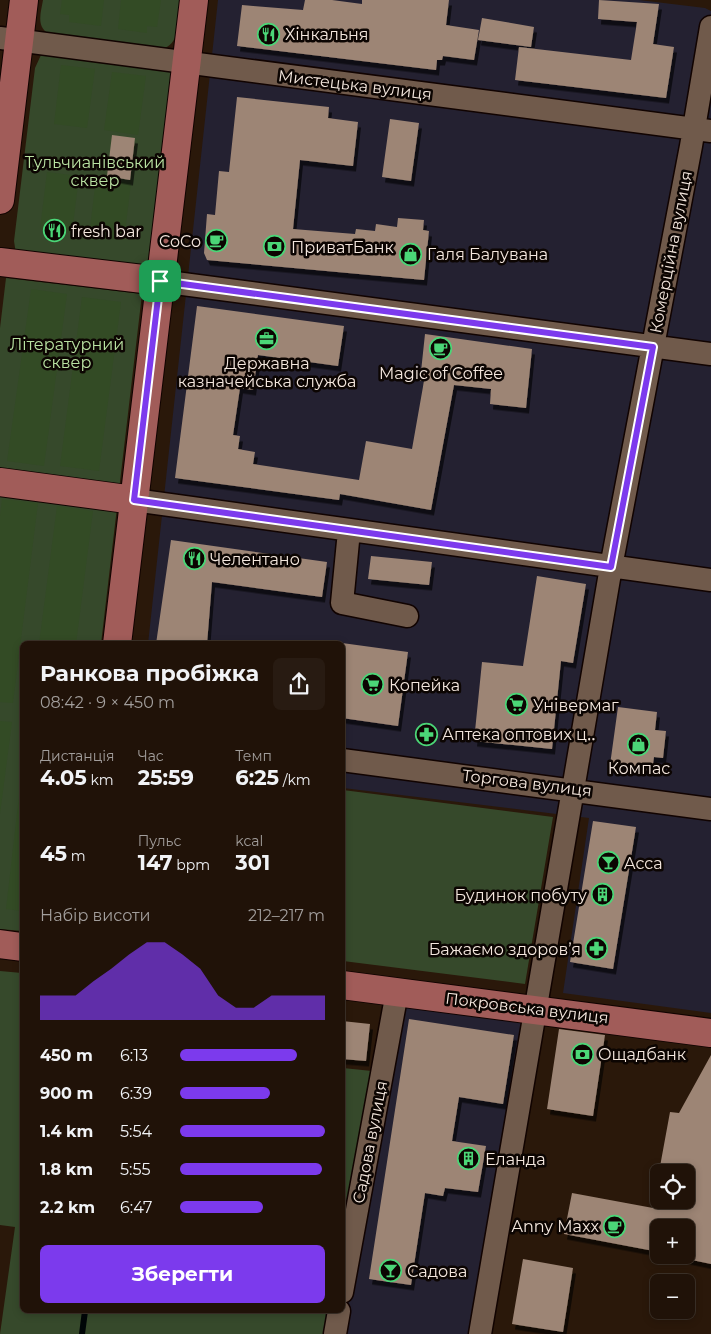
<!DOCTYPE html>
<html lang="uk">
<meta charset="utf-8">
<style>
:root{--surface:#201208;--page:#281b12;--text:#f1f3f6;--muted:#a29e9c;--line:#3d3229;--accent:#7c3aed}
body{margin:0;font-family:Montserrat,sans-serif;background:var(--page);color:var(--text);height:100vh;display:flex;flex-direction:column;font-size:19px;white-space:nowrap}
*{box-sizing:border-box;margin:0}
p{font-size:16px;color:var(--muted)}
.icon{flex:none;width:28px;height:28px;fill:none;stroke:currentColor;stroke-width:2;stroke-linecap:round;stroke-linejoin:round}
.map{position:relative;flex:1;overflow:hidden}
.panel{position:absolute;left:20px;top:641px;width:325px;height:672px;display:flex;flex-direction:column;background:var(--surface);border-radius:8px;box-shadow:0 2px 8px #0003,0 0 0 1px var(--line)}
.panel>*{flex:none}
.tools{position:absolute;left:650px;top:1164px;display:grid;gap:10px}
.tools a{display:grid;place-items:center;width:45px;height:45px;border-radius:8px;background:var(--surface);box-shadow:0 2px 8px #0003,0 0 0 1px var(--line);font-size:25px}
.pin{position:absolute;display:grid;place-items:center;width:42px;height:42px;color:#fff;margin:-21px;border-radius:10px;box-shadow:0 2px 8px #0006}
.round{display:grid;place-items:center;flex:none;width:52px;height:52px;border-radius:8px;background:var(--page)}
.head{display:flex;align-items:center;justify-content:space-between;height:85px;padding:0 20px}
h1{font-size:22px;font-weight:700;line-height:38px}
.stats{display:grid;grid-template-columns:repeat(3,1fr);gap:8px;height:85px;padding:5px 20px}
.stats div{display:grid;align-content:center}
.stats b{font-size:21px;font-weight:700}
.stats small{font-size:14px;font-weight:400}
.stats p{font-size:14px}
.chart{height:140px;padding:10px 20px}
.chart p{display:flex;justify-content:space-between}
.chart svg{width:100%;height:90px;margin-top:5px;fill:var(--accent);opacity:.7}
.action{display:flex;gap:10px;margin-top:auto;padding:10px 20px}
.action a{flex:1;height:58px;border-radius:8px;background:var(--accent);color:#fff;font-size:20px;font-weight:700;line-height:58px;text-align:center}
ul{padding:0 20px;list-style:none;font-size:16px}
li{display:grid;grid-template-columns:80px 60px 1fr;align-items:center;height:38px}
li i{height:12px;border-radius:6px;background:var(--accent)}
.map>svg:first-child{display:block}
</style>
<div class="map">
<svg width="711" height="1334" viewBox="0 0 711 1334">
<defs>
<filter id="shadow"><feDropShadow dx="3" dy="5.5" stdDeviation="0" flood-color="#0009"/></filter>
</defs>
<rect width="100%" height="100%" fill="#2a180a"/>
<path fill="#242131" d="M218,0h421l66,8 6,3v1002l-148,-20 26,-175 -246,-30 -1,-144h-194z
M399,1000l129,16 -58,318h-129z"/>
<path fill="#36492b" d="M43,0h137c-2,14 1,44 -16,48l-116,-15c-12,-7 -7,-21 -5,-33z
M41,55l131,13 5,14 -27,186 -134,-14 -2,-13 21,-173z
M6,278l136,16 -41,350h-79v287l-22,-2v-601z
M343,790l210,27 -28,167 -182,-23z
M0,971l22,2v338h308l-4,23h-326l15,-107 -15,-2z
M343,1068l29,3 -29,170z"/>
<path fill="#334b25" d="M62,0h42l-3,26 -32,-4v-7l-9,-1z
M121,0h40l-4,27 -10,-1v7l-29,-4z
M61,65l34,4 -8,59 -33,-4z
M112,72l34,4 -8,59 -34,-5z
M47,172l32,4 -7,57 -32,-4z
M96,179l35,4 -7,57 -35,-4z
M31,289l36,5 -23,172 -37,-5z
M82,297l39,5 -22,169 -39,-5z
M2,499l36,4 -25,200 -13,-1v-186z
M57,506l36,5 -17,133h-37z
M0,721l12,1 -12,92z
M22,770v141l-16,-2z"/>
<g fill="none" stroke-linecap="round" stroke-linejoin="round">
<path stroke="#000607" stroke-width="6" d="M82,1334l3,-23"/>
</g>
<path fill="#9d8575" filter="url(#shadow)" d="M305,0h27l30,4v-4h87l-3,25 33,5 -5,30 -31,-4 -1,4h-5l-1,10 -199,-24 5,-41 61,5z
M599,0l60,4 -6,40 21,3 -8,51 -151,-18 4,-33 112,13 6,-38 -39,-3z
M482,18l52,9 -3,20 -53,-7z
M237,97l92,10 -1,11 30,4 -5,44 -53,-6 -7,69 62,5 1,-5 19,2 1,-7 21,3 1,-9 26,2 -1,10 6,1 -5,49 -217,-20 -3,-7 3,-39 8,1 4,-44 10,1z
M390,119l29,4 -8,58 -29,-4z
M112,135l23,3 -5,42 -23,-4z
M197,306l147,20 -6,40 -80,-11 -5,35 -13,-2 -7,47 7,1 -2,13 17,3 -2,12 106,16 7,-39 46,8 12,-68h-4l5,-47 107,15 -6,59 -36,-4 1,-15 -37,-4 -23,125 -91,-16 -1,6 -164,-22z
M171,540l156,22 -5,35 -110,-15 -5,62h-51z
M371,556l61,6 -3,23 -61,-6z
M537,576l49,8 -13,79 -12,-2 -9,88 -78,-8 8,-79 41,4z
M342,643l66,9 -10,74 -56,-8z
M618,707l39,5 -2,18 11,1 -3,27 -9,-1 -2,14 -42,-6z
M593,821l43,6 -23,142 -43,-7z
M409,1019l105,16 -11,69 -44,-7 -7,44 34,5 -8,46 -33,-4 -2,8 -18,-3 -14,92 -42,-6z
M342,1021l28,3 -4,37 -24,-2z
M559,1029l46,6 -12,81 -46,-7z
M711,1055v209l-43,-9h18v-27h-27v24l-95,-18 8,-41 81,15 6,-34v26h27v-28h-27l11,-60 9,1z
M523,1259l50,9 -10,64 -51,-8z"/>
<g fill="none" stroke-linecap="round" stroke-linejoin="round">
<defs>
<path id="minor" d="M0,38l711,93
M160,281l551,73
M134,500l577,80
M349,531l-7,72 65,13
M342,760l369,49
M342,1292l55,-300
M335,1334l4,-23
M480,1334l131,-767 80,-421 20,-119"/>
<path id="major" d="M0,200l24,-200
M0,262l160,19
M0,482l134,18
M117,644l77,-644
M0,944l22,3
M342,985l369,48"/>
</defs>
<use href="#minor" stroke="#110300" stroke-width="25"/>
<use href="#major" stroke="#110300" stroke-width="30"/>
<use href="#minor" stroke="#705a4b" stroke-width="22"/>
<use href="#major" stroke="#a15c59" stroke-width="28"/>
</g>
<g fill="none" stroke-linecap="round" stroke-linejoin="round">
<defs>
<path id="route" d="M160,281l493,66 -42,220 -477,-67z"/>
</defs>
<use href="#route" stroke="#fff" stroke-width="10"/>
<use href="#route" stroke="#7c3aed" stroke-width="6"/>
</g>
<defs>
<symbol id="restaurant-ring" viewBox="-11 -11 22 22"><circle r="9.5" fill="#0c0502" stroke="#4bd677" stroke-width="1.5"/><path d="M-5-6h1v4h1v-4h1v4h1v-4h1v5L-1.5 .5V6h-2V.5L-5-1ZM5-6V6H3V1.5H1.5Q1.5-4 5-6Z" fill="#4bd677"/></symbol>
<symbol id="cafe-ring" viewBox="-11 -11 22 22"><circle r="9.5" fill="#0c0502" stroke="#4bd677" stroke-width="1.5"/><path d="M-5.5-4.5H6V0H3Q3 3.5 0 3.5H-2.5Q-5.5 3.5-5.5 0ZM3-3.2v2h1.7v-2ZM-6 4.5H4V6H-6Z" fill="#4bd677"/></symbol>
<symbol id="bank-ring" viewBox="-11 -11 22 22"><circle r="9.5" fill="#0c0502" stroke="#4bd677" stroke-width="1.5"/><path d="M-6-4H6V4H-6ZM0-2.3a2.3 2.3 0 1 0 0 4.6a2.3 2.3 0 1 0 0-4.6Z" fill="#4bd677"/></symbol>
<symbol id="shop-ring" viewBox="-11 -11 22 22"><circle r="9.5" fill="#0c0502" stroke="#4bd677" stroke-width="1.5"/><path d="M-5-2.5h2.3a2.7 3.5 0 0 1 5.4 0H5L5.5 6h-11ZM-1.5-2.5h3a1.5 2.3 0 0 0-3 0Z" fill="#4bd677"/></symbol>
<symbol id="office-ring" viewBox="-11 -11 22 22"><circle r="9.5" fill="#0c0502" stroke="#4bd677" stroke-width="1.5"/><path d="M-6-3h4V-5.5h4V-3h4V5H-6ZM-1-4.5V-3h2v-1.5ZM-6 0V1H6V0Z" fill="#4bd677"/></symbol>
<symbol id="supermarket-ring" viewBox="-11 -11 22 22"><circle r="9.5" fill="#0c0502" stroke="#4bd677" stroke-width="1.5"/><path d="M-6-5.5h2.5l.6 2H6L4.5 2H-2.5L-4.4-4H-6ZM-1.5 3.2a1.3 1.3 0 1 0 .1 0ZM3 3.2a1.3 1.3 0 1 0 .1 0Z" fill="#4bd677"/></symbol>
<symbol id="pharmacy-ring" viewBox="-11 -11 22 22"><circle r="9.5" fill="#0c0502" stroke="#4bd677" stroke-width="1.5"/><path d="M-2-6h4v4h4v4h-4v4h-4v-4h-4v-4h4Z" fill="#4bd677"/></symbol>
<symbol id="bar-ring" viewBox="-11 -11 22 22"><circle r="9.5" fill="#0c0502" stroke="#4bd677" stroke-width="1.5"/><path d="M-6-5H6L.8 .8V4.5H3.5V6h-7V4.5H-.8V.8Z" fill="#4bd677"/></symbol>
<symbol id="building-ring" viewBox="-11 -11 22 22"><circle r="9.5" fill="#0c0502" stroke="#4bd677" stroke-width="1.5"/><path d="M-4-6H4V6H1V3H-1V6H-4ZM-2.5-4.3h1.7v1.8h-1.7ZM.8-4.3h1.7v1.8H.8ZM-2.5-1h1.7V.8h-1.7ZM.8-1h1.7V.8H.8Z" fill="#4bd677"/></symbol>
</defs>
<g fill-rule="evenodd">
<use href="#restaurant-ring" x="256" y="22" width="25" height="25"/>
<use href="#restaurant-ring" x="42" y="218" width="25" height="25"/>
<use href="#cafe-ring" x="204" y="228" width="25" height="25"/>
<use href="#bank-ring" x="262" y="234" width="25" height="25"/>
<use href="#shop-ring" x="398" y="242" width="25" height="25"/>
<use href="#office-ring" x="254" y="326" width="25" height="25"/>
<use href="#cafe-ring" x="428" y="336" width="25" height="25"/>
<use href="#restaurant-ring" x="182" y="546" width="25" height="25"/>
<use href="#supermarket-ring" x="360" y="672" width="25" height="25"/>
<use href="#supermarket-ring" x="504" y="692" width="25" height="25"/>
<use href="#pharmacy-ring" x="414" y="722" width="25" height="25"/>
<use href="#shop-ring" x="626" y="732" width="25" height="25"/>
<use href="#bar-ring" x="596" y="850" width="25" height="25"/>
<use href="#building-ring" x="590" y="882" width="25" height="25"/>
<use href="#pharmacy-ring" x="584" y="936" width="25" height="25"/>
<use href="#bank-ring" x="570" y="1042" width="25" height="25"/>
<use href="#building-ring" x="456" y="1146" width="25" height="25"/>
<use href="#cafe-ring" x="602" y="1214" width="25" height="25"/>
<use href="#bar-ring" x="378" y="1258" width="25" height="25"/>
</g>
<g text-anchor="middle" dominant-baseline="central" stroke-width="5" stroke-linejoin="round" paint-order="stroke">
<g font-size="16" fill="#f4e7de" stroke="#0c0502" text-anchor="start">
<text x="285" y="34">Хінкальня</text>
<text x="71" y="231">fresh bar</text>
<text x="201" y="241" text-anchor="end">CoCo</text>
<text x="291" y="247">ПриватБанк</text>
<text x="427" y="254">Галя Балувана</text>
<text x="267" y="363" text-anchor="middle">Державна<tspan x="267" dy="18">казначейська служба</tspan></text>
<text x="441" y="373" text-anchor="middle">Magic of Coffee</text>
<text x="210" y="559">Челентано</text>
<text x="389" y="685">Копейка</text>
<text x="533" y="705">Універмаг</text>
<text x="442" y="734">Аптека оптових ц‥</text>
<text x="639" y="768" text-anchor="middle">Компас</text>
<text x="624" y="863">Acca</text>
<text x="587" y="895" text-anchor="end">Будинок побуту</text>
<text x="581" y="949" text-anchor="end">Бажаємо здоровʼя</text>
<text x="598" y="1054">Ощадбанк</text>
<text x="485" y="1159">Еланда</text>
<text x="599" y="1226" text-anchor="end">Anny Maxx</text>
<text x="407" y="1271">Садова</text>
</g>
<g font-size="16" fill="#f4e7de" stroke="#0c0502">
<text transform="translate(355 85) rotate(7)">Мистецька вулиця</text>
<text transform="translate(671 252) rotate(-79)">Комерційна вулиця</text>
<text transform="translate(527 783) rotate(7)">Торгова вулиця</text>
<text transform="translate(527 1008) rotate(7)">Покровська вулиця</text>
<text transform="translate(370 1142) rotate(-79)">Садова вулиця</text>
</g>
<g font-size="16" fill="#b9e2a2" stroke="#0c0502">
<text x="95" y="162">Тульчианівський<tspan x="95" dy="18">сквер</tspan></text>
<text x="67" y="344">Літературний<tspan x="67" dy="18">сквер</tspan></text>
</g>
</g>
</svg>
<div class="tools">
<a><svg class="icon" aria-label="locate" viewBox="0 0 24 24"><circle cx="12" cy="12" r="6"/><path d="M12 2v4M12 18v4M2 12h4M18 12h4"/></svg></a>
<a>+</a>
<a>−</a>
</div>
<div class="pin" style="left:160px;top:281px;background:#1e9e55"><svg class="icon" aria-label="arrive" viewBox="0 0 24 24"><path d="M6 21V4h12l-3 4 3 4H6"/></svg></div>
<section class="panel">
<div class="head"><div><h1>Ранкова пробіжка</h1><p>08:42 · 9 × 450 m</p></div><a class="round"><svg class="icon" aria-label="share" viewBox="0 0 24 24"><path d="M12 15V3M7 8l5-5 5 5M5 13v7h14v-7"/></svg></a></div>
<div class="stats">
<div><p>Дистанція</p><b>4.05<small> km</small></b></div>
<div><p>Час</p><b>25:59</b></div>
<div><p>Темп</p><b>6:25<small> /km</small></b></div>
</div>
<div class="stats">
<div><b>45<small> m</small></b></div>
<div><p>Пульс</p><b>147<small> bpm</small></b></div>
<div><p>kcal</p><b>301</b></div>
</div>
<div class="chart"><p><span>Набір висоти</span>212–217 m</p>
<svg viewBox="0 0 160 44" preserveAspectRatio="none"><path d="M0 44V32L10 32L20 32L30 25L40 19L50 12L60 6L70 6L80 12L90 19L100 32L110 38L120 38L130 32L140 32L150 32L160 32V44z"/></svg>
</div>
<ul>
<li><b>450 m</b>6:13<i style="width:81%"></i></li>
<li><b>900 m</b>6:39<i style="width:62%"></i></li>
<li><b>1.4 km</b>5:54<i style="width:100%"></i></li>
<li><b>1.8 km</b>5:55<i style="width:98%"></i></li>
<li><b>2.2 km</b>6:47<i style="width:57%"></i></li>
</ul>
<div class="action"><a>Зберегти</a></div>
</section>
</div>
